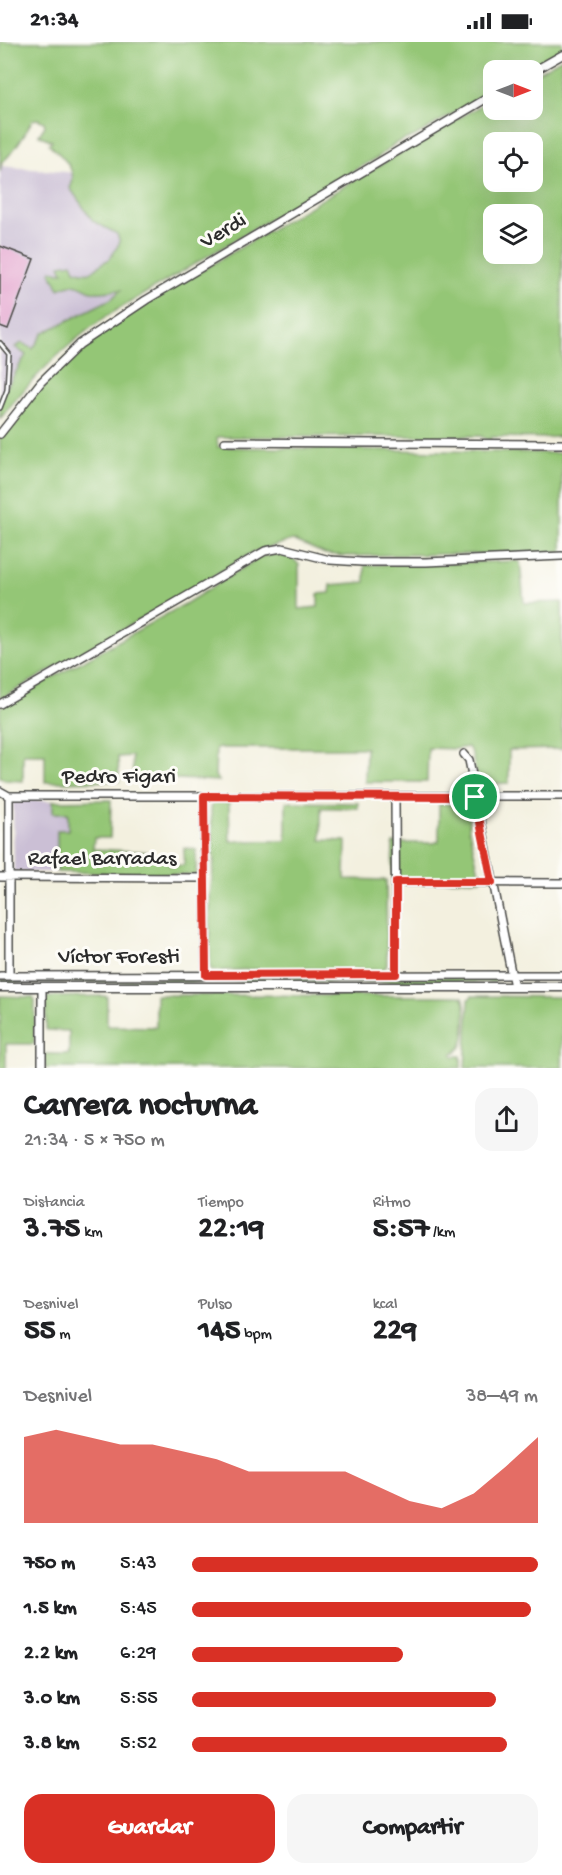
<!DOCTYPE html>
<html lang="es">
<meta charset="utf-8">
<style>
:root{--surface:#fff;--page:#f6f6f6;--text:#202124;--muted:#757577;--accent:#d93025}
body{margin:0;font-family:"Gochi Hand",sans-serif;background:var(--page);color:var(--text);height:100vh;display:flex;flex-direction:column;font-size:22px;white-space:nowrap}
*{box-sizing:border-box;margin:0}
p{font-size:20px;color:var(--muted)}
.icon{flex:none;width:33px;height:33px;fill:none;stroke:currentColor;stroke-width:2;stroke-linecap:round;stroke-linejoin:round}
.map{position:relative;height:1026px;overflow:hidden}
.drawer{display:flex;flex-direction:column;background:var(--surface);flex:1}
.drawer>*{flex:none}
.needle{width:39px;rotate:90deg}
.buttons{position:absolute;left:483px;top:18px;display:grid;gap:12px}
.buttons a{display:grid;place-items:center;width:60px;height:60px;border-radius:12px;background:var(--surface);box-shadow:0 6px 24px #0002;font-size:30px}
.pin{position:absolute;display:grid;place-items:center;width:51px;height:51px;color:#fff;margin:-26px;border:3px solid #fff;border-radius:50%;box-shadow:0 2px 6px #0007}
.round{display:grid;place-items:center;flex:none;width:63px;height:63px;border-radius:18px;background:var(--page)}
.head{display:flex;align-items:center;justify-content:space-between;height:102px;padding:0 24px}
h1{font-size:33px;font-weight:700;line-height:45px}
.stats{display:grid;grid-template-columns:repeat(3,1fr);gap:9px;height:102px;padding:6px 24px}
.stats div{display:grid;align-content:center}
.stats b{font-size:30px;font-weight:700}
.stats small{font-size:16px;font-weight:400}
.stats p{font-size:16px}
.chart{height:168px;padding:12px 24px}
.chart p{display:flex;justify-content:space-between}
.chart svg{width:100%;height:108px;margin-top:6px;fill:var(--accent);opacity:.7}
.button{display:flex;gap:12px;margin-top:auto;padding:12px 24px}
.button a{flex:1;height:69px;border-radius:18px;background:var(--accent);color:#fff;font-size:24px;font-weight:700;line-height:69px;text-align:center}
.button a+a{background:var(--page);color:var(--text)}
ul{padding:0 24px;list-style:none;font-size:20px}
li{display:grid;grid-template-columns:96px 72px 1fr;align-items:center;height:45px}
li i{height:15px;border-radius:8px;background:var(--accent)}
.status{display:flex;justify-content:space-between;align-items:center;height:42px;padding:0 30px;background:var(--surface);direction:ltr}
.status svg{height:16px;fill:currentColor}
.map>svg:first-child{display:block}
</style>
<div class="status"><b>21:34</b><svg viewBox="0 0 49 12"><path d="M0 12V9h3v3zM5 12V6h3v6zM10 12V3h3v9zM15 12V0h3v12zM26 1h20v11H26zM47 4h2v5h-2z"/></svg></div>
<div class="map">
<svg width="562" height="1026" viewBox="0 0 562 1026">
<rect width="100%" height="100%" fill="#fdfcf7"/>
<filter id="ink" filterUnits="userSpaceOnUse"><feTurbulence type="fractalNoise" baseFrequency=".0167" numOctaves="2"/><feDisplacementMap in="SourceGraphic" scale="12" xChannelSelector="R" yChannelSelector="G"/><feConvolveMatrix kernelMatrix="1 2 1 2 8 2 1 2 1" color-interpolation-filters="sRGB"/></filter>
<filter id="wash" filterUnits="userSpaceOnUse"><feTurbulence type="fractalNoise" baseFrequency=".008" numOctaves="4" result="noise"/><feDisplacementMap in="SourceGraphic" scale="24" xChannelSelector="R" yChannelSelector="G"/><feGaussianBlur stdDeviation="1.35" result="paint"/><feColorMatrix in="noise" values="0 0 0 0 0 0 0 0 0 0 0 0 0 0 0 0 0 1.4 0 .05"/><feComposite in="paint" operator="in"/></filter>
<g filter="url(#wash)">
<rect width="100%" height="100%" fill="#f3f0df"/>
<path fill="#cbbfd5" d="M0,124l77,7 79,102 -78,45 -78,92z
M13,757l40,2v12h15v17l-11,1v41h-43z"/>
<path fill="#94c676" stroke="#607850" stroke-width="1.5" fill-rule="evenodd" d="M0,0h562v8l-37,20h-31l-1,20 -78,46 -19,7 -19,15 -53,29 -217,129c-42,29 -76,63 -107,103v-21l26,-43 -11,-8 7,-4 11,6 10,-16 68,-34 10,-9c-7,0 -17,3 -25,2 -16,-2 -14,-14 -37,-3l-8,-16 1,-3 7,3 4,-1 -3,-7 12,-2 3,7c22,8 18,-5 35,-11l10,-17 -3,-8 -24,-13 -23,-33c10,-18 -9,-32 -21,-44l3,-3 -13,-6 6,-9 -1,-4 -6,-3 -6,1c-4,10 -21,36 -30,42l-2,10z
M562,16v378l-15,2 -56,-1v4l-11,-5 -263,1 1,10 344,6v99l-218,4 -19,-2 -32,-14 -40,12 -91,55 -162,92v-262l30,-44 53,-52 410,-243 1,12h38l1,-35zM494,100h38v40h-38zM494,172h38v40h-38z
M274,512l19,4 6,7v44l19,-2v-13l12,-1 1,-8 34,-3v-17l155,-4 4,42 38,-1v147l-53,1v33l-21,1 -11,-5 -5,-25 -4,-7 -13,2 -27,-1 -1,34h-62l1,-34h-150l-1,28 4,5 -86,-4 -1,-21 -14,1 1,24 -74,1v-28h-22v27l-18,-1 -5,-3v-70l185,-103 75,-47z
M111,758l-1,38h-16l-1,11 59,3 5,5h10l2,9 15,-1v-17l12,1v26l-139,-3v-42h11v-17h-15v-12z
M215,760l14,1 1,38h56v-39l72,1v5h-37v32l25,1 -1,38 41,1 1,84 -2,4 -6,2 -93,-2 -74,3 -2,-4v-72l4,-33 -3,-52 1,-5z
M439,762h26l3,3 1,23 12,50h-86l-3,-2 1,-35h41l5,-2z
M496,934l1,3 -2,3h-234l-51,-2 -8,2 -202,1v-3z
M156,953l303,1 4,1c4,8 3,44 -3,51 -2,2 -5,4 -8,6l1,2h8v12h-416v-14h24v-23l-23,-1v-33l61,-1v30l49,1z
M0,954l33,1 2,4 -1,43h-28v24h-6z
M472,954l90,1v71h-97l4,-69z"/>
<g id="blocks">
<path fill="#e5a9d1" d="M0,204l34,13 -26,70 -8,-3z"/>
</g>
</g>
<g filter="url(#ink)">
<use href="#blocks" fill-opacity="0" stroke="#494946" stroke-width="1.5"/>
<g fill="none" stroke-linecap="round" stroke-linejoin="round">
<defs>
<path id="service" d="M0,301l9,11 -2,36 -7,18"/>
<path id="minor" d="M532,30l30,-17
M0,392l41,-52 39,-38 66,-44 348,-206
M225,400l337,2
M0,662l265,-153 17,-3 48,12 32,2h64l136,-6
M464,712l5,6 45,227
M0,749l9,5h553
M204,755l2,178
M395,755l1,177
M0,835l204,1
M396,840l166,1
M0,934l562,-1
M9,934v-180
M42,1026v-81"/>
<path id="tertiary" d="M0,945h562"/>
</defs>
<use href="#service" stroke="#494946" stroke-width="6"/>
<use href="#minor" stroke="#494946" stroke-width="10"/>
<use href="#tertiary" stroke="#494946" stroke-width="11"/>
<use href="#service" stroke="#fff" stroke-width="3"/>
<use href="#minor" stroke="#fff" stroke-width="7"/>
<use href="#tertiary" stroke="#fff" stroke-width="8"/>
</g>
</g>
<g fill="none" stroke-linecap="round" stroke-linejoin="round" filter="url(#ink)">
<defs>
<path id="route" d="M204,754l271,1 17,85h-96v92l-190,1z"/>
</defs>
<use href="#route" stroke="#fff" stroke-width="12"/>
<use href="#route" stroke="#d93025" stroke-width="8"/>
</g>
<g text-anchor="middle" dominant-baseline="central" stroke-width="6" stroke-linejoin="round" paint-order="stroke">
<g font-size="22" fill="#2b2b2b" stroke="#fdfcf7">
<text transform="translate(224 190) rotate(-31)">Verdi</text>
<text x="119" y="736">Pedro Figari</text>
<text x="102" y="818">Rafael Barradas</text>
<text x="119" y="916">Víctor Foresti</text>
</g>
</g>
</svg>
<div class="buttons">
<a><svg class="needle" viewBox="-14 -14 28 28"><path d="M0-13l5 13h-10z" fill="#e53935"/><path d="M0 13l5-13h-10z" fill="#757577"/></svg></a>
<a><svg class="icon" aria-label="locate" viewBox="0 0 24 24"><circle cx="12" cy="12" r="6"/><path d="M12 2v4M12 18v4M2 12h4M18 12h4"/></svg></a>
<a><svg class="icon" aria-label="layers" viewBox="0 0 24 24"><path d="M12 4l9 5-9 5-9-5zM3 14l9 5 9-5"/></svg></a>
</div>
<div class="pin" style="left:475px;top:755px;background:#1e9e55"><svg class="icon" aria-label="arrive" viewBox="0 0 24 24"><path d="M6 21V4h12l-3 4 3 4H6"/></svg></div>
</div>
<section class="drawer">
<div class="head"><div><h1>Carrera nocturna</h1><p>21:34 · 5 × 750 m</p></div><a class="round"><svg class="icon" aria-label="share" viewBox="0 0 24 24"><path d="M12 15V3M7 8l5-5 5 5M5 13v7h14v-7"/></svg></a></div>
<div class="stats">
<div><p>Distancia</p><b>3.75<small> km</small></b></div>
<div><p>Tiempo</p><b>22:19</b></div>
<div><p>Ritmo</p><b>5:57<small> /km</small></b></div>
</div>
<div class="stats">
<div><p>Desnivel</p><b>55<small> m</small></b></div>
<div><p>Pulso</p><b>145<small> bpm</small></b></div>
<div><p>kcal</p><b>229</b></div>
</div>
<div class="chart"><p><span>Desnivel</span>38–49 m</p>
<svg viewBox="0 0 160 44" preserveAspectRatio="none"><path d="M0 44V9L10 6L20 9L30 12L40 12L50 15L60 18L70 23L80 23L90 23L100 23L110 29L120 35L130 38L140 32L150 21L160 9V44z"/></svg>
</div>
<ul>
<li><b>750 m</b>5:43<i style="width:100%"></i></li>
<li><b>1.5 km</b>5:45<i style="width:98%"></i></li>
<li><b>2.2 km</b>6:29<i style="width:61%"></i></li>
<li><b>3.0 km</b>5:55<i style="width:88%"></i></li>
<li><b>3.8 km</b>5:52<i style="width:91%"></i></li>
</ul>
<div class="button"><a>Guardar</a><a>Compartir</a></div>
</section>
